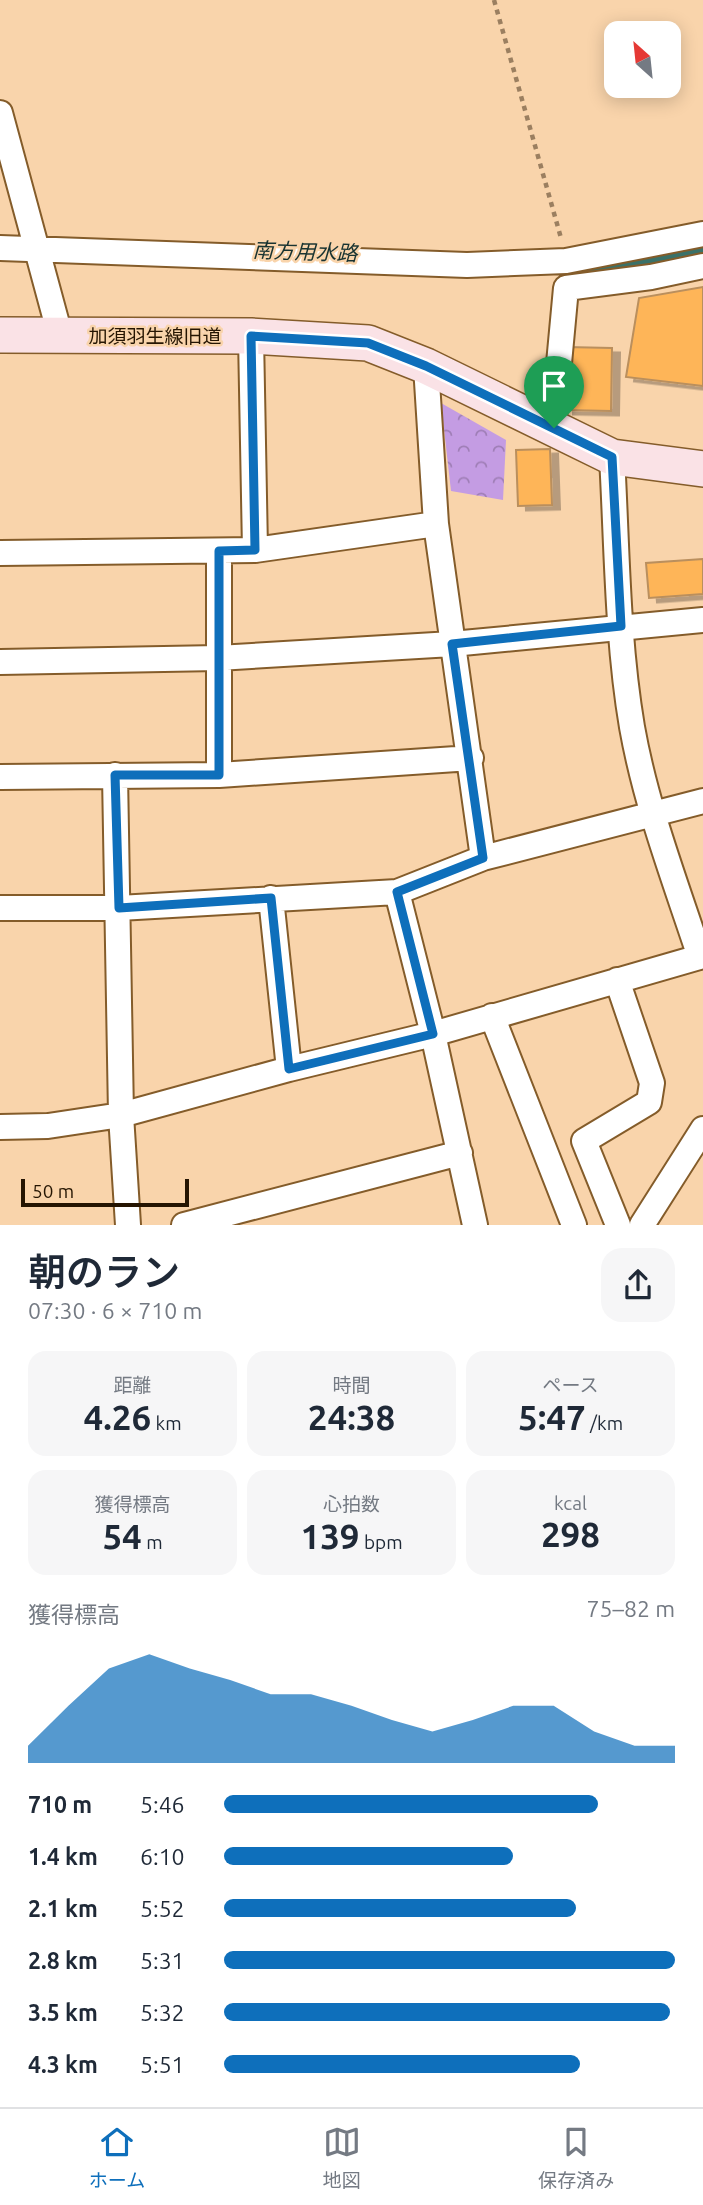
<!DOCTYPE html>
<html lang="ja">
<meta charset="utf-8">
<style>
:root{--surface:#fff;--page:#f6f6f7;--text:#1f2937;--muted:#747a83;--line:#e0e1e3;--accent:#0e6fbb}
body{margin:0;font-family:Ubuntu,"Noto Sans JP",sans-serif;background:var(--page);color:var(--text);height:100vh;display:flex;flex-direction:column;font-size:26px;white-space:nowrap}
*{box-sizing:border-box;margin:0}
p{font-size:23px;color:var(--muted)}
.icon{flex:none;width:38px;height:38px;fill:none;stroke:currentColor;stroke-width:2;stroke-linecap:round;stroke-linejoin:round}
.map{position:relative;height:1225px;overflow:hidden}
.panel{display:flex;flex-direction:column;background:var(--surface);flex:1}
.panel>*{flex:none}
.needle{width:46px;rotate:333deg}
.fabs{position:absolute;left:604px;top:21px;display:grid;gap:14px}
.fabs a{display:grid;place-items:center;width:77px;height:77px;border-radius:14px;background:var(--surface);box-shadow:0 4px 18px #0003;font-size:35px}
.scale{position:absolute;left:21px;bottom:18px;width:168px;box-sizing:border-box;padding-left:7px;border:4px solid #251502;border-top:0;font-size:19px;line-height:24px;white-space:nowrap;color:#251502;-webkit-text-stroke:5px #f9d4ab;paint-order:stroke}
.pin{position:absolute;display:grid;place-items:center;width:60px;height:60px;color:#fff;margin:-72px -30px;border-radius:50% 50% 50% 0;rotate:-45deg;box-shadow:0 0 7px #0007}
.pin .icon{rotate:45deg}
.round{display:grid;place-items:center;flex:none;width:74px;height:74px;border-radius:21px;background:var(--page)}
.overview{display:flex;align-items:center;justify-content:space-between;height:119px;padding:0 28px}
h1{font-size:38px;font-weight:600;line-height:52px}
.figures{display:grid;grid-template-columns:repeat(3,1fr);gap:10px;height:119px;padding:7px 28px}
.figures div{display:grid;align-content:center;border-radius:18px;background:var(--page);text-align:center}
.figures b{font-size:35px;font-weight:600}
.figures small{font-size:19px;font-weight:400}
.figures p{font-size:19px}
.chart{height:196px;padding:14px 28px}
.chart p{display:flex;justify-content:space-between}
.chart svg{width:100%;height:126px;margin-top:7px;fill:var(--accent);opacity:.7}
ul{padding:0 28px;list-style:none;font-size:23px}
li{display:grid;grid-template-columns:112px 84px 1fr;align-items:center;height:52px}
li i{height:18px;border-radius:9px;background:var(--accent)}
.dock{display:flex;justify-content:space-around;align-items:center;height:98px;border-top:2px solid var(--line);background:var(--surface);font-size:19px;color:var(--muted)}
.dock a{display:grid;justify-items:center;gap:4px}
.dock .active{color:var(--accent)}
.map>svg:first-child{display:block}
</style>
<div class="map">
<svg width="703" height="1225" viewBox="0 0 703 1225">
<defs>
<pattern id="park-crowns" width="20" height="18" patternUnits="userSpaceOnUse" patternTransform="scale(1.75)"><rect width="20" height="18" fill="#c49ce3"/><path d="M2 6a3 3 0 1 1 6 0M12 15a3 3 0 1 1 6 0" fill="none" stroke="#9f7eb6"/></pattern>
<filter id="shadow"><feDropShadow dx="8" dy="4.5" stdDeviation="0" flood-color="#0004"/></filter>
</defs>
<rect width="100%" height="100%" fill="#f9d4ab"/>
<path fill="url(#park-crowns)" d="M441,403l65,37 -3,60 -52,-9z"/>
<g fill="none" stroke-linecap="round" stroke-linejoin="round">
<path stroke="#3a7168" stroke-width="7" d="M576,272l26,-1 101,-21"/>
</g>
<path fill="#feb559" stroke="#ba8f5d" stroke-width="2" filter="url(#shadow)" d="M703,287v99l-77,-9 13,-79z
M566,347l46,1 -1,63 -46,-1z
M550,449l2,56 -34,1 -2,-56z
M703,559v35l-54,4 -3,-35z"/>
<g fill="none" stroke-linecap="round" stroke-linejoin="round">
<defs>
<path id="street" d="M0,113l60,222
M0,248l467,17 99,-4 137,-27
M251,336l4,214
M426,366l10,158 47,334
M553,428l13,-140 85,-11 52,-11
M612,457c5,89 5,182 20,270 14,79 43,154 68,230
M0,553l255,-3 181,-26
M0,662l218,-4 234,-14 251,-24
M115,775l6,340 7,110
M219,775v-224
M0,777l219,-2 252,-17
M397,892l36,142 42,191
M271,898l18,171
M0,908h119l278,-16 86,-34 220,-57
M617,980l35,103 -3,19 -65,39 34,84
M492,1016l82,209
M0,1127l48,-1 73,-11 168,-46 144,-35 270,-78
M184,1225l276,-72
M642,1225l61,-96"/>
<path id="secondary" d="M0,335l251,1 117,7 58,23 186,91 91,12"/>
</defs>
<use href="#street" stroke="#845c2a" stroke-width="28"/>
<use href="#secondary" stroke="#845c2a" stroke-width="38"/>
<path stroke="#9b7f60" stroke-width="4.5" stroke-dasharray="5 5" stroke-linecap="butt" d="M494,0l67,238"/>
<use href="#street" stroke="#fff" stroke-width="24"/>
<use href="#secondary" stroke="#fae2e6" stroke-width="35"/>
</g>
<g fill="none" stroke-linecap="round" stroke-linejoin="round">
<defs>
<path id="route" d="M251,336l117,7 58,23 186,91 9,169 -169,18 31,214 -86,34 36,142 -144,35 -18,-171 -152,10 -4,-133h104v-224l36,-1z"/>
</defs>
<use href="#route" stroke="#fff" stroke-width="14"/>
<use href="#route" stroke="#0e6fbb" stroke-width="9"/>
</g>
<g text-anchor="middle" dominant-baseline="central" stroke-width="5" stroke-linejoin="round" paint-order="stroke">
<g font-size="19" fill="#251502" stroke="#f9d4ab">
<text x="155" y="336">加須羽生線旧道</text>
</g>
<g font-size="21" font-style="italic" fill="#183331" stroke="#f9d4ab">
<text transform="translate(305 251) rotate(2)">南方用水路</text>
</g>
</g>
</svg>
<div class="fabs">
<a><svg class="needle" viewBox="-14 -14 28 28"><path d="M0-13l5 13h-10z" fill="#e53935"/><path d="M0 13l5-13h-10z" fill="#747a83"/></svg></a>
</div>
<div class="scale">50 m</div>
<div class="pin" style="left:554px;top:428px;background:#1e9e55"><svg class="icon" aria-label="arrive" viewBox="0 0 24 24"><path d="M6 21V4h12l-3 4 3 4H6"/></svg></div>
</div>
<section class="panel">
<div class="overview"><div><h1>朝のラン</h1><p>07:30 · 6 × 710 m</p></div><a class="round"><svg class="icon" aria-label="share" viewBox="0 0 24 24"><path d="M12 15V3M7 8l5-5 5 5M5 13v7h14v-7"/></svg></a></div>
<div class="figures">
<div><p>距離</p><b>4.26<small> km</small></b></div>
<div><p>時間</p><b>24:38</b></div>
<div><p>ペース</p><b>5:47<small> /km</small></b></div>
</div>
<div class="figures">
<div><p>獲得標高</p><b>54<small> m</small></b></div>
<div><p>心拍数</p><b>139<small> bpm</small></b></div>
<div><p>kcal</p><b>298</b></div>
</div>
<div class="chart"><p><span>獲得標高</span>75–82 m</p>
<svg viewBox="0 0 160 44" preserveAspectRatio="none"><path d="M0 44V38L10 24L20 11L30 6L40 11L50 15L60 20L70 20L80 24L90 29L100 33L110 29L120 24L130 24L140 33L150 38L160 38V44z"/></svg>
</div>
<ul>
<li><b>710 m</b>5:46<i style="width:83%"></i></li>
<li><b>1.4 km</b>6:10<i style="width:64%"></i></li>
<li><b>2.1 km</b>5:52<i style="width:78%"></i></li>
<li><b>2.8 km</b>5:31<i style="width:100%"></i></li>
<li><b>3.5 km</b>5:32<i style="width:99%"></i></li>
<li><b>4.3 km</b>5:51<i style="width:79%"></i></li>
</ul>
</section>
<nav class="dock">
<a class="active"><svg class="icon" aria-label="home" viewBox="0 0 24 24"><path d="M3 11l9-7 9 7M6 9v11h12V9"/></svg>ホーム</a>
<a><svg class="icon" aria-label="map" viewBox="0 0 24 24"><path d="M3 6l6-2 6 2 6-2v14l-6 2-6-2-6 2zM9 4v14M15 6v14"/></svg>地図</a>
<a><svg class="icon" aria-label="saved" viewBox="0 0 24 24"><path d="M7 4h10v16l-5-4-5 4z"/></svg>保存済み</a>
</nav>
